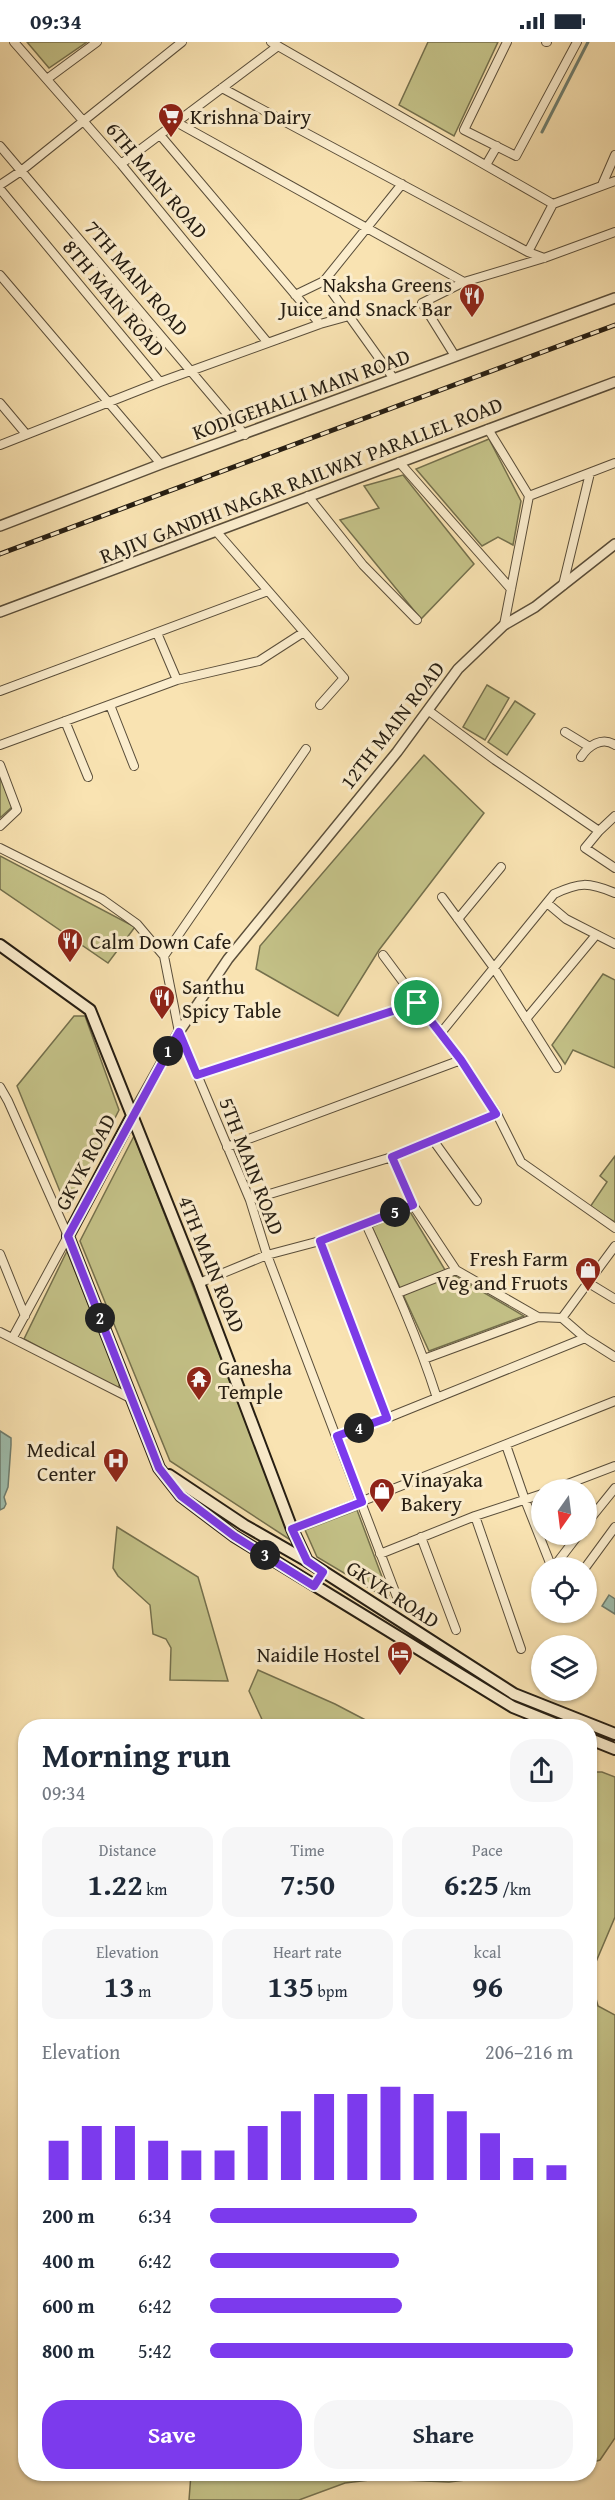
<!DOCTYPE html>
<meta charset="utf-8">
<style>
:root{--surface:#fff;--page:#f6f6f7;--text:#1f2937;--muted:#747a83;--accent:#7c3aed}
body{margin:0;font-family:"Gentium Book Plus",serif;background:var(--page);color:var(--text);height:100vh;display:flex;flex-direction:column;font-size:22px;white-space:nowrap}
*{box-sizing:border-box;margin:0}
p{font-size:20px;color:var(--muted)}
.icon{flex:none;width:33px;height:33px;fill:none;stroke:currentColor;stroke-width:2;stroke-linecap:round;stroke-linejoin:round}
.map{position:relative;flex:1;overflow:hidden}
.sheet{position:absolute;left:18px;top:1677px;width:579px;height:762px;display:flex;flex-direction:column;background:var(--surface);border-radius:24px;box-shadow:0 2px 4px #0004}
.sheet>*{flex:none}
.needle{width:39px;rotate:194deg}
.tools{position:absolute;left:531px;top:1437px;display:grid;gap:12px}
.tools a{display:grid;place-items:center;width:66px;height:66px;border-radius:50%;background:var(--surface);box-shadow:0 2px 4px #0004;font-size:30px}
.pin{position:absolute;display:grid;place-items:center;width:51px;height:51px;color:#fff;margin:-26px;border:3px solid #fff;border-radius:50%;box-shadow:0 2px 6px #0007}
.km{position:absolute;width:30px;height:30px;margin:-15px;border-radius:50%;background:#222;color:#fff;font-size:16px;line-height:30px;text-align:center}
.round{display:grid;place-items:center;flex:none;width:63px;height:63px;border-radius:24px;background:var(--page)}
.head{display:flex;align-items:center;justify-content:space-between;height:102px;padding:0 24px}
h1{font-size:33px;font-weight:600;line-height:45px}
.figures{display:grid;grid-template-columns:repeat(3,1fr);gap:9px;height:102px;padding:6px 24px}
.figures div{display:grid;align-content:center;border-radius:15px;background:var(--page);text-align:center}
.figures b{font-size:30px;font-weight:600}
.figures small{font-size:16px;font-weight:400}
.figures p{font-size:16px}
.chart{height:168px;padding:12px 24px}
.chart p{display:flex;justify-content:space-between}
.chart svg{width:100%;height:108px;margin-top:6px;stroke:var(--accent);stroke-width:6}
.cta{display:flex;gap:12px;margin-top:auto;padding:12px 24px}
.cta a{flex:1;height:69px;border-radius:24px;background:var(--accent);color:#fff;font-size:24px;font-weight:600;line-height:69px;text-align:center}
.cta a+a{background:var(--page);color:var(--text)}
ul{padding:0 24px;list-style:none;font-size:20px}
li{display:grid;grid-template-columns:96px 72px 1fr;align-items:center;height:45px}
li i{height:15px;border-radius:8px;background:var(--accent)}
.status{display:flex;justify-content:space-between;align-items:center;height:42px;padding:0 30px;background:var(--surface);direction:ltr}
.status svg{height:16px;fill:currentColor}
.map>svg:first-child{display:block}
</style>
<div class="status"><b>09:34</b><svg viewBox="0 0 49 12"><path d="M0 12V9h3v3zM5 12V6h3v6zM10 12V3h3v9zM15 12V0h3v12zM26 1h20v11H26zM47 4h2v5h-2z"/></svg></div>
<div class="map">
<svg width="615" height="2458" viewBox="0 0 615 2458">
<rect width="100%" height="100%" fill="#f9e3b2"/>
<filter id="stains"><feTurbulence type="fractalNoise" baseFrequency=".00333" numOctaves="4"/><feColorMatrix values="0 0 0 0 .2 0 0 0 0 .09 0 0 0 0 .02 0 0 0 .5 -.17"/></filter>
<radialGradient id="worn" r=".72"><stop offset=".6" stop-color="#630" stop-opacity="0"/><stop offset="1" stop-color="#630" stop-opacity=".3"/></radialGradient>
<path fill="#c4c288" stroke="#74704d" stroke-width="1.5" d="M27,0h60l-38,26z
M428,0h70l-44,94 -55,-31z
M489,397l32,62 -8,44 -15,-8 -16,9 -66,-77z
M403,433l71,89 -53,55 -81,-99 39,-12 -15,-22z
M487,643l22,13 -24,42 -22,-13z
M515,659l20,13 -28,41 -19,-13z
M424,713l60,58 -105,137 -41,66 -82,-47 4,-23z
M0,734l12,31 -12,11z
M0,814l135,71 -27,36 -108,-74z
M603,932l12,6v88l-42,-18 -8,14 -13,-19z
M74,974h11l34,94 -51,101 -51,-125z
M134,1094l158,405 -122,-80 -90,-220z
M615,1114v66l-25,-15 17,-25 -7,-6z
M409,1168l36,60 79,46 -95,35 -57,-124z
M67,1209l53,132 -2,6 -94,-50z
M357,1468l34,91 -74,-44 -12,-27z
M117,1485l81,50 30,104 -58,-1 1,-32 -5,-9 -13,-5 -3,-29 -32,-29 -5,-8z
M258,1628l77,34 42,22h-112l-16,-35z
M590,1730h12l13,5v140l-25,59 8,30 17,9v423l-15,22 -10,3z
M191,2432h325l-67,8 -71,-3 -33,4 -46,17h-110z"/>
<path fill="#9ebeae" stroke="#6e7e70" stroke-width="1.5" d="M0,1389l11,7v7l-3,42 -4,10 2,7 -2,4 -4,2z
M609,1553l6,4v15l-13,-8z"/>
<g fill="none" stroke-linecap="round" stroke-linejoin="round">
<path stroke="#6e7e70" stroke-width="3" d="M542,90l46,-90"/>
<defs>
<path id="minor" d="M14,0l107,122 147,179
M271,0l282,162
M507,0l-43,88 52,26 61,-114
M546,0h1
M47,37l50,-37
M222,46l306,164 16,6
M176,80l288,160
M160,93l160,189
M0,104l245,289
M121,122l157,-118
M486,123l11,-19
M0,143l21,-14 161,-129
M602,143l13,-30
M0,147l160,193 -160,63
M553,162l62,-23
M528,210l25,-48
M0,233l161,189
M295,253l29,-14
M455,314l-33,-53 42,-21 80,-24 71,-26
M394,337l-70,-98 78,-97
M160,340l160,-58 29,-8
M0,361l26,31
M488,387l41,67 -25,129
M399,420l112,127
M308,454l55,69 54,55
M529,454l86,-33
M216,489l128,147 -24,27
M563,543l27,-112
M177,638l82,-19 45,-29
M0,649l268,-100
M110,663l24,61
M429,669l66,49 104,71 -14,17 30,20
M65,679l23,56
M565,690l23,14
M0,703l177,-65 -20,-47
M306,707l-142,207 15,76 71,168 17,55 130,342
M581,715c7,-11 21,-21 34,-12
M0,723l17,45 -17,16
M599,789l16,-15
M0,806l102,51 35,25 27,32
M442,855l52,71 63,100
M547,861l19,16 49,25
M458,877l43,-52
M383,913l78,105 36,54 24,48 94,66
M526,977l70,-84
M440,992l114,-140c26,-12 34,-12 61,-1
M197,1033l220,-72
M0,1045l8,14 60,135 -55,101
M433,1098l44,61
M227,1105l234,-87
M392,1115l21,48 43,65 82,47 24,1 23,20 30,19
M250,1158l142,-43 105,-43
M366,1182c26,57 52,114 71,174
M320,1199l67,177
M0,1212l25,62
M587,1240l28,17
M199,1241l68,-28 53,-14 93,-36
M398,1251l58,-23
M562,1276l53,-72
M0,1290l132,67
M424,1317l114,-42
M337,1394l50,-18 198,-80
M506,1403l19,55 27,68
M552,1448l63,-24
M475,1474l46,133
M586,1482l29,-36
M292,1487l323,-128
M421,1495l35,93
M380,1512l95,-38 67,-22
M553,1526l26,-34
M585,1526l30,-41"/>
<path id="tertiary" d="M0,484l161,-62 454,-166
M0,570l615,-230
M132,1074l47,-84 49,-73 169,-207 61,-83 46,-44 31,-18 80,-63"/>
<path id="secondary" d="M0,903l90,65 109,273 93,246 15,32
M132,1074l-64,120 91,232 22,28 53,40 279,171 47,19
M169,1433l75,50 63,36 207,133 101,40
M590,1697l25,10"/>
</defs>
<use href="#minor" stroke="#5a4e3a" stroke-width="10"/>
<use href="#tertiary" stroke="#5a4e3a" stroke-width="12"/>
<use href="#secondary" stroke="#251d12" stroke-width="14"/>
<use href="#minor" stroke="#fbedcd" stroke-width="8"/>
<use href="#tertiary" stroke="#fbedcd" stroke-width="9"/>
<use href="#secondary" stroke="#fbedcd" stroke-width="10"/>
<defs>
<path id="rail" d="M0,512l615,-229"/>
</defs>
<use href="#rail" stroke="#251d12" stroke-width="5"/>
<use href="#rail" stroke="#fbedcd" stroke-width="3" stroke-dasharray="9" stroke-linecap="butt"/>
</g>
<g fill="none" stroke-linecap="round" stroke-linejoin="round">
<defs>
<path id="route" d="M417,961l44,57 35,54 -104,43 21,48 -93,36 67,177 -50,18 25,66 -70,27 15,32 16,11 -9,14 -80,-50 -53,-40 -22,-28 -91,-232 111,-204 18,43z"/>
</defs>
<use href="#route" stroke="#fff" stroke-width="12"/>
<use href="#route" stroke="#7c3aed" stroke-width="8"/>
</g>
<defs>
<symbol id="supermarket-pin" viewBox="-11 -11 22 30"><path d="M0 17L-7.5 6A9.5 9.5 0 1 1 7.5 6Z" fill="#8f2418" stroke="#fbedcd"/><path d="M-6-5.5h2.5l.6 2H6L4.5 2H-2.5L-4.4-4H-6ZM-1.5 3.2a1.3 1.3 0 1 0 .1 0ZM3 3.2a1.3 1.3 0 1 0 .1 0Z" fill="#fff"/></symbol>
<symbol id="restaurant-pin" viewBox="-11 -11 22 30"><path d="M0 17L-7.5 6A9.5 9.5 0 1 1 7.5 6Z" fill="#8f2418" stroke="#fbedcd"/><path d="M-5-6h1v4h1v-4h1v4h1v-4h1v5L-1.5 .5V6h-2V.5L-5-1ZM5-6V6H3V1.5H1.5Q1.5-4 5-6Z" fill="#fff"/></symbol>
<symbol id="shop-pin" viewBox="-11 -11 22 30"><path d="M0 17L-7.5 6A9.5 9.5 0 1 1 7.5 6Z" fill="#8f2418" stroke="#fbedcd"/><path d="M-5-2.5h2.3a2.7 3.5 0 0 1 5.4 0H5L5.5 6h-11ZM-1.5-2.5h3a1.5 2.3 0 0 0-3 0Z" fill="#fff"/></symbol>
<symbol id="temple-pin" viewBox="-11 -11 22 30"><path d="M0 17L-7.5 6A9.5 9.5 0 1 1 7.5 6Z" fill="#8f2418" stroke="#fbedcd"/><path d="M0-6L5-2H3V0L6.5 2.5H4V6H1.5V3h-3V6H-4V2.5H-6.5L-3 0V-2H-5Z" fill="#fff"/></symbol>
<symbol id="hospital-pin" viewBox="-11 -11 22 30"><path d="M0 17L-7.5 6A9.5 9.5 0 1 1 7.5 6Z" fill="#8f2418" stroke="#fbedcd"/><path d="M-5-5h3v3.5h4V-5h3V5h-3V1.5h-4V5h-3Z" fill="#fff"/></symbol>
<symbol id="hotel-pin" viewBox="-11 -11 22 30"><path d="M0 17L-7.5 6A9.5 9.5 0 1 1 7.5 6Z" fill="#8f2418" stroke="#fbedcd"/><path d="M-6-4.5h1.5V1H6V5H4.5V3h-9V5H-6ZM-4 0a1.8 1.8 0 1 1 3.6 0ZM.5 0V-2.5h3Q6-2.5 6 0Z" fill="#fff"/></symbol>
</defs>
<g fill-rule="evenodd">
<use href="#supermarket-pin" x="156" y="59" width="30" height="40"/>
<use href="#restaurant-pin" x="457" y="239" width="30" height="40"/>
<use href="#restaurant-pin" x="55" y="884" width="30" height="40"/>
<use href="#restaurant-pin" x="147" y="941" width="30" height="40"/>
<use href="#shop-pin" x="573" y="1213" width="30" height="40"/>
<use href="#temple-pin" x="184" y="1322" width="30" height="40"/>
<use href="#hospital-pin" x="101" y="1404" width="30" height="40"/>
<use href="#shop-pin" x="367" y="1434" width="30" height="40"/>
<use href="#hotel-pin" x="385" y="1597" width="30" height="40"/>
</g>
<g text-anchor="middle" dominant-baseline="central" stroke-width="6" stroke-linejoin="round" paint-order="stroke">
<g font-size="21" fill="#251d12" stroke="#fbedcd" text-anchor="start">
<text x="190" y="74">Krishna Dairy</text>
<text x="452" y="242" text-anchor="end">Naksha Greens<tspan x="452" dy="24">Juice and Snack Bar</tspan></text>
<text x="90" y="899">Calm Down Cafe</text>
<text x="182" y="944">Santhu<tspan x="182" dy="24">Spicy Table</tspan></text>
<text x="568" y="1216" text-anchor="end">Fresh Farm<tspan x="568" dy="24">Veg and Fruots</tspan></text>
<text x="218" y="1325">Ganesha<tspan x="218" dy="24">Temple</tspan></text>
<text x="96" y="1407" text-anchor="end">Medical<tspan x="96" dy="24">Center</tspan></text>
<text x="401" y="1437">Vinayaka<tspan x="401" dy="24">Bakery</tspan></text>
<text x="380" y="1612" text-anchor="end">Naidile Hostel</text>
</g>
<g font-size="21" fill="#251d12" stroke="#fbedcd">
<text transform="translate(157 138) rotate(50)">6TH MAIN ROAD</text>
<text transform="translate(137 236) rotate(49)">7TH MAIN ROAD</text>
<text transform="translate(114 256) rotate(50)">8TH MAIN ROAD</text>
<text transform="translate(301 352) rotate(-20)">KODIGEHALLI MAIN ROAD</text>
<text transform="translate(301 438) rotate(-21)">RAJIV GANDHI NAGAR RAILWAY PARALLEL ROAD</text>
<text transform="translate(392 683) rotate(-52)">12TH MAIN ROAD</text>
<text transform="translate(85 1120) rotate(-62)">GKVK ROAD</text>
<text transform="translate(252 1124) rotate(69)">5TH MAIN ROAD</text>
<text transform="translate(212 1222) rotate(68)">4TH MAIN ROAD</text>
<text transform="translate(393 1552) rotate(33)">GKVK ROAD</text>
</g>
</g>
<rect width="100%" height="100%" filter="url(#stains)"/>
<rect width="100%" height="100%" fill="url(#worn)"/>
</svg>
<div class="tools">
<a><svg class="needle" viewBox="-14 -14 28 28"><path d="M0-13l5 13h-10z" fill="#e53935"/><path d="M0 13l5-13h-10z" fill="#747a83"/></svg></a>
<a><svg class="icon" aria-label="locate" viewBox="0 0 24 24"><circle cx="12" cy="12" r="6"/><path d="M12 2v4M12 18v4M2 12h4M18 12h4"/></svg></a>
<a><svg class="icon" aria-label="layers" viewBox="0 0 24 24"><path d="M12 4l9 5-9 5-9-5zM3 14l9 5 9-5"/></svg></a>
</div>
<div class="pin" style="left:417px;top:961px;background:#1e9e55"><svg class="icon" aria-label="arrive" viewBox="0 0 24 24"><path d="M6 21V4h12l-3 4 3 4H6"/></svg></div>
<b class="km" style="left:168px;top:1009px">1</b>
<b class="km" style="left:100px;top:1276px">2</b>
<b class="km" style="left:265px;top:1513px">3</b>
<b class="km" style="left:359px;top:1386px">4</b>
<b class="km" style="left:395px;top:1170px">5</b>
<section class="sheet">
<div class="head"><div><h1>Morning run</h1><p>09:34</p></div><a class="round"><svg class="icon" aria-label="share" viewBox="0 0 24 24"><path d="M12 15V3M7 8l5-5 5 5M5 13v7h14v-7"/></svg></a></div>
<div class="figures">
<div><p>Distance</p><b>1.22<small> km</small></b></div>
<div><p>Time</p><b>7:50</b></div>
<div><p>Pace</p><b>6:25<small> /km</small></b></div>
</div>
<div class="figures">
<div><p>Elevation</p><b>13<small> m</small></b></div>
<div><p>Heart rate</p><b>135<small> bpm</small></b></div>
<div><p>kcal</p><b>96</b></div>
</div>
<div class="chart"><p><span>Elevation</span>206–216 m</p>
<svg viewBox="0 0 160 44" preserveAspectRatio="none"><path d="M5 44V28M15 44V22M25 44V22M35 44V28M45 44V32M55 44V32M65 44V22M75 44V16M85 44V9M95 44V9M105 44V6M115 44V9M125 44V16M135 44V25M145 44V35M155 44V38"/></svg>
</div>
<ul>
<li><b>200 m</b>6:34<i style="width:57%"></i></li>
<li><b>400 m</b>6:42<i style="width:52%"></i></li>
<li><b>600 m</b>6:42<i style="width:53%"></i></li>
<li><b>800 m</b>5:42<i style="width:100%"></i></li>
</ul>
<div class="cta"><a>Save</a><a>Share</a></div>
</section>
</div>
